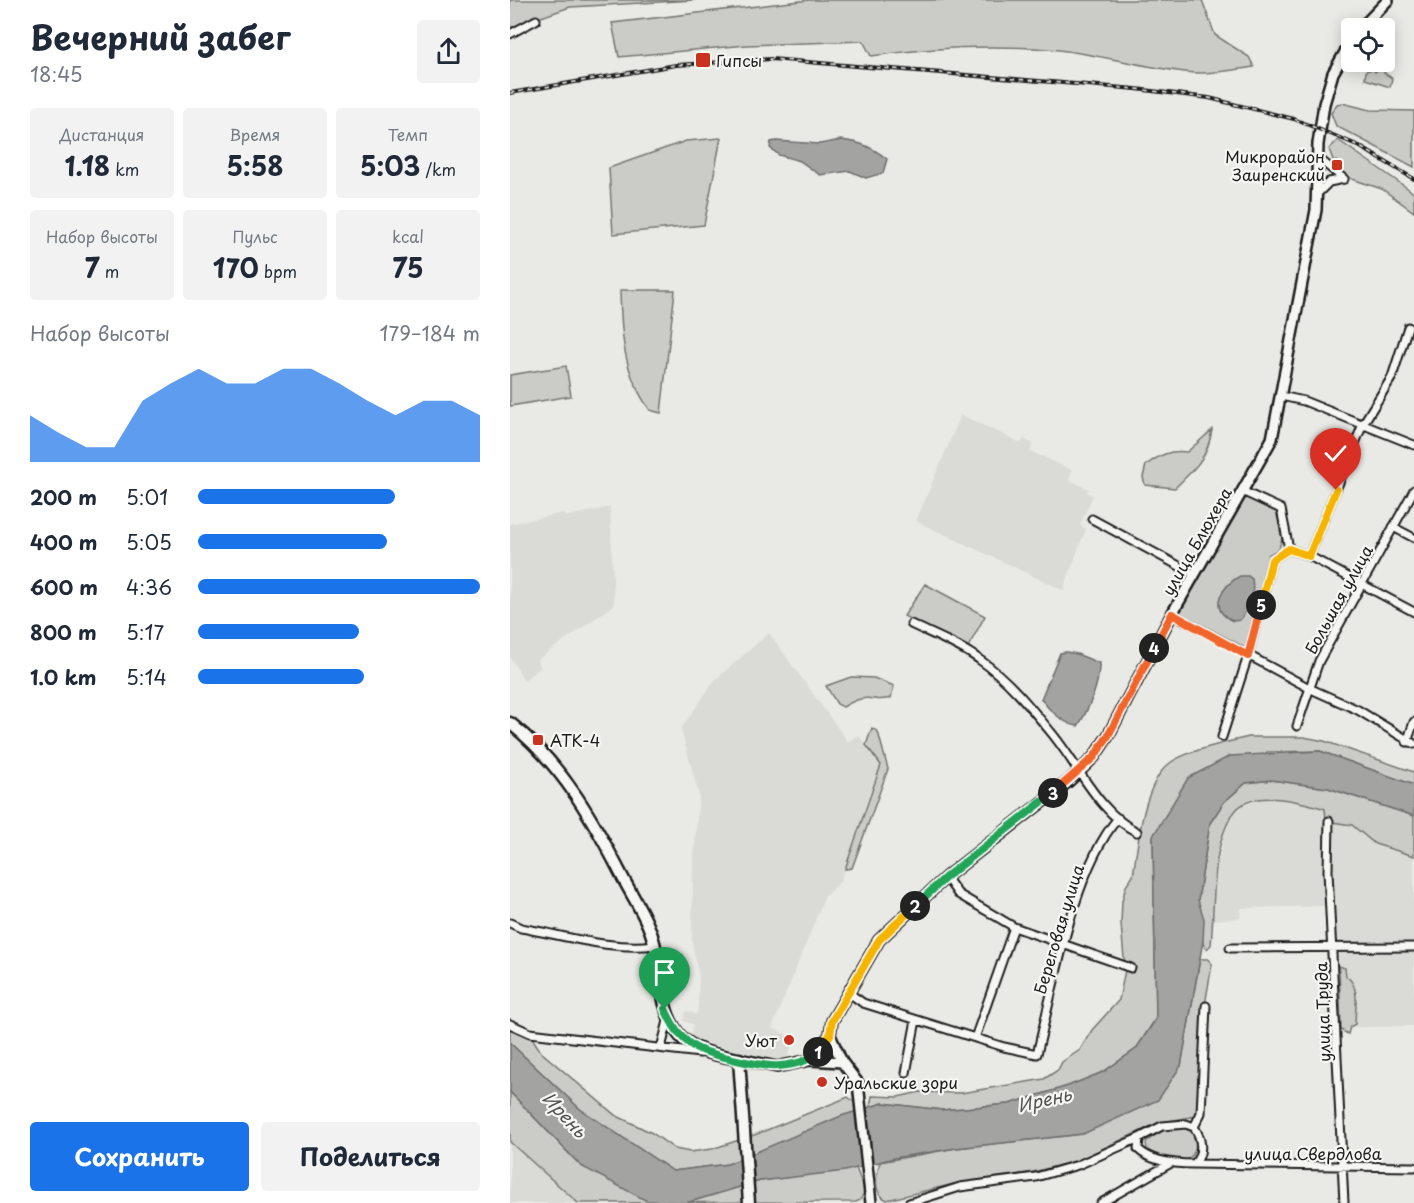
<!DOCTYPE html>
<html lang="ru">
<meta charset="utf-8">
<style>
:root{--surface:#fff;--page:#f2f2f3;--text:#1f2937;--muted:#747a83;--accent:#1a73e8}
body{margin:0;font-family:"Playpen Sans",sans-serif;background:var(--page);color:var(--text);height:100vh;display:flex;flex-direction:column;font-size:22px;white-space:nowrap}
*{box-sizing:border-box;margin:0}
p{font-size:20px;color:var(--muted)}
.icon{flex:none;width:33px;height:33px;fill:none;stroke:currentColor;stroke-width:2;stroke-linecap:round;stroke-linejoin:round}
.map{position:relative;flex:1;overflow:hidden}
.sheet{display:flex;flex-direction:column;background:var(--surface);width:510px}
.sheet>*{flex:none}
.fabs{position:absolute;left:831px;top:18px;display:grid;gap:12px}
.fabs a{display:grid;place-items:center;width:54px;height:54px;border-radius:6px;background:var(--surface);box-shadow:0 3px 15px #0003;font-size:30px}
.pin{position:absolute;display:grid;place-items:center;width:51px;height:51px;color:#fff;margin:-62px -26px;border-radius:50% 50% 50% 0;rotate:-45deg;box-shadow:0 0 6px #0007}
.pin .icon{rotate:45deg}
.km{position:absolute;width:30px;height:30px;margin:-15px;border-radius:50%;background:#222;color:#fff;font-size:16px;line-height:30px;text-align:center}
.round{display:grid;place-items:center;flex:none;width:63px;height:63px;border-radius:6px;background:var(--page)}
.head{display:flex;align-items:center;justify-content:space-between;height:102px;padding:0 30px}
h1{font-size:33px;font-weight:700;line-height:45px}
.figures{display:grid;grid-template-columns:repeat(3,1fr);gap:9px;height:102px;padding:6px 30px}
.figures div{display:grid;align-content:center;border-radius:6px;background:var(--page);text-align:center}
.figures b{font-size:26px;font-weight:700}
.figures small{font-size:16px;font-weight:400}
.figures p{font-size:16px}
.chart{height:168px;padding:12px 30px}
.chart p{display:flex;justify-content:space-between}
.chart svg{width:100%;height:108px;margin-top:6px;fill:var(--accent);opacity:.7}
.action{display:flex;gap:12px;margin-top:auto;padding:12px 30px}
.action a{flex:1;height:69px;border-radius:6px;background:var(--accent);color:#fff;font-size:24px;font-weight:700;line-height:69px;text-align:center}
.action a+a{background:var(--page);color:var(--text)}
ul{padding:0 30px;list-style:none;font-size:20px}
li{display:grid;grid-template-columns:96px 72px 1fr;align-items:center;height:45px}
li i{height:15px;border-radius:8px;background:var(--accent)}
main{display:flex;flex:1;min-height:0}
.map>svg:first-child{display:block}
</style>
<main>
<section class="sheet">
<div class="head"><div><h1>Вечерний забег</h1><p>18:45</p></div><a class="round"><svg class="icon" aria-label="share" viewBox="0 0 24 24"><path d="M12 15V3M7 8l5-5 5 5M5 13v7h14v-7"/></svg></a></div>
<div class="figures">
<div><p>Дистанция</p><b>1.18<small> km</small></b></div>
<div><p>Время</p><b>5:58</b></div>
<div><p>Темп</p><b>5:03<small> /km</small></b></div>
</div>
<div class="figures">
<div><p>Набор высоты</p><b>7<small> m</small></b></div>
<div><p>Пульс</p><b>170<small> bpm</small></b></div>
<div><p>kcal</p><b>75</b></div>
</div>
<div class="chart"><p><span>Набор высоты</span>179–184 m</p>
<svg viewBox="0 0 160 44" preserveAspectRatio="none"><path d="M0 44V25L10 32L20 38L30 38L40 19L50 12L60 6L70 12L80 12L90 6L100 6L110 12L120 19L130 25L140 19L150 19L160 25V44z"/></svg>
</div>
<ul>
<li><b>200 m</b>5:01<i style="width:70%"></i></li>
<li><b>400 m</b>5:05<i style="width:67%"></i></li>
<li><b>600 m</b>4:36<i style="width:100%"></i></li>
<li><b>800 m</b>5:17<i style="width:57%"></i></li>
<li><b>1.0 km</b>5:14<i style="width:59%"></i></li>
</ul>
<div class="action"><a>Сохранить</a><a>Поделиться</a></div>
</section>
<div class="map">
<svg width="904" height="1203" viewBox="0 0 904 1203">
<rect width="100%" height="100%" fill="#e9e9e5"/>
<filter id="ink" filterUnits="userSpaceOnUse"><feTurbulence type="fractalNoise" baseFrequency=".0167" numOctaves="2"/><feDisplacementMap in="SourceGraphic" scale="12" xChannelSelector="R" yChannelSelector="G"/><feConvolveMatrix kernelMatrix="1 2 1 2 8 2 1 2 1" color-interpolation-filters="sRGB"/></filter>
<g filter="url(#ink)">
<path fill="#dadad6" d="M451,415l60,28 3,-4 9,5 -3,7 42,19 -3,10 20,9 -2,4 6,2 -13,30 6,4 -23,61 -147,-69z
M100,507l4,98 -77,55 4,7 -17,13 -14,-23v-133l53,-11 2,4z
M259,633l79,109 10,-7 23,30 -41,117 -15,14 -53,132 22,10 -8,24 -30,-3 -50,-11 -16,-7 3,-17 -10,-3 3,-10 11,3 1,-9 1,-28 -7,-35 1,-76 6,-71 -18,-66 34,-49z
M762,797l29,4 24,8 3,97 -87,2 -1,10 -28,2 2,-36 10,-50 13,-26 16,-7z
M822,822l20,3 23,19 39,12v87l-78,4z
M904,950v76l-60,1 1,-38 -13,-23h-3l-1,-15z
M0,1142l63,58 5,3h-68z"/>
<path fill="#cbcbc7" stroke="#747472" stroke-width="1.5" d="M0,0h185l-125,7 -60,21z
M299,0h393l13,35 34,22 5,10c-22,3 -46,8 -69,5 -42,-5 -84,-17 -126,-22 -63,-6 -126,-3 -188,6l-8,-15 -116,4 -128,12 -7,-34z
M873,66l4,2 -3,5 8,5 -2,9 -25,-8 1,-8 7,-2 2,3z
M832,103l28,7 44,1v56l-78,-41 -5,-13 6,-9z
M211,138l-17,87 -91,9 -4,-66 77,-27z
M828,140l72,50 4,4v18l-32,-23 -30,-10 -13,-10 2,-4 -5,-4 -2,2 -5,-14z
M110,290h55l-14,123 -11,-3c-27,-36 -29,-77 -30,-120z
M56,366l5,30 -61,10v-31z
M702,430c-5,29 -16,37 -37,58l-30,-3 -2,-8 3,-12c14,-10 23,-15 41,-13z
M734,496l32,14 6,28 -3,11 -11,6 -20,91 -3,4 -66,-36v-5z
M415,584l60,32 -18,33 -63,-33z
M341,677l23,1 20,8 -3,12c-19,6 -21,-8 -48,9l-6,-3 -11,-18z
M362,728l6,4 10,37 -36,99 -7,1 36,-104 -15,-20z
M739,737h55l20,4 90,31v13l-94,-34 -53,1 -114,84 3,182 -20,31 -33,23 -34,14 -60,18 -67,6 -59,-7 -13,4 2,-11 26,1 22,-5 41,1 83,-14 14,-9 4,-8 18,-12 12,-20 27,-30 6,-30 -4,-46 1,-23 4,-15 7,-10c5,-32 10,-93 37,-113 13,-11 61,-22 79,-26z
M761,780l57,8 86,28v40l-39,-12 -23,-19 -20,-3 -1,-3h-5l-1,-10c-22,-7 -70,-21 -89,1 -26,31 -21,96 -25,135l-4,4 -4,-5 -5,-44 12,-77 14,-21 22,-19z
M690,959h8l4,5 -7,41 -9,111 -38,7 -82,38 -43,11 -75,11 -71,17c-15,-7 -11,-24 -7,-38l76,-14 127,-14 98,-68z
M829,966l6,2 1,8c15,10 9,33 9,48l-5,3 -2,7 -7,-4z
M0,1028l21,8 10,16 74,63 37,18 23,16 15,3 22,-3 45,-15 91,-37 7,6v9l-127,52 -55,7 -93,-62 -70,-66z
M0,1092l71,74 105,37 74,-22 96,-13 9,23 -5,9 -4,2 -278,1 -68,-61z
M672,1127l9,4c6,10 7,21 -4,29l-24,-1 -16,-8 -1,-9 18,-13z"/>
<path fill="#a3a3a1" stroke="#6d6d6c" stroke-width="1.5" d="M331,140c19,2 31,7 46,19l-4,14 -17,5 -16,-7 -30,4 -20,-14 -21,-6 -9,-7 1,-6 5,-1 44,3z
M730,576h8l4,3c3,16 -2,29 -12,41l-7,1c-26,-12 -11,-35 7,-45z
M556,652l11,2 22,9c1,20 -10,46 -21,63 -13,-1 -29,-16 -37,-27l19,-46z
M810,751l94,34v31l-86,-28 -57,-8 -25,3 -22,19 -14,21 -12,77 6,19 -1,22 -22,125 -23,34 -75,34 -127,14 -62,10 -49,13 -85,10 -74,22 -39,-2 -66,-35 -71,-74v-49l70,66 93,62 55,-7 113,-48 42,-13 59,7 67,-6 59,-18 35,-14 33,-23 20,-30 -3,-183 35,-58 42,-22z"/>
<g fill="none" stroke-linecap="round" stroke-linejoin="round">
<defs>
<path id="street" d="M0,34l26,-14
M808,158l26,21
M808,193l11,-11 15,-3
M771,396l23,5 110,44
M732,491l39,18 8,40 20,7 105,56
M582,519l102,55
M883,527l21,11
M799,556l54,-132 29,-47 16,-50
M662,614l139,75 47,21 56,34
M401,624c23,11 49,21 69,36 28,19 52,49 74,76 25,31 45,77 83,96
M787,726l22,-65 95,-171
M712,737l26,-81 24,-96 17,-11
M897,742l7,-20
M819,821l-1,50 16,332
M436,877l12,17 56,33 117,41
M0,923l11,5c42,7 91,23 134,17
M720,948l184,-1
M339,993l14,10 141,44 33,7c17,-68 36,-183 81,-236
M0,1024l20,9 170,20
M465,1038l39,-111
M151,1048l8,-31
M396,1073l10,-53
M676,1124l8,3c8,11 10,27 0,37 -18,0 -43,-2 -56,-15l1,-11 23,-12z
M684,1127l7,-14 5,-107
M684,1164l220,3
M399,1203l51,-16 76,-10 42,-12 61,-27
M591,1203l70,-40"/>
<path id="secondary" d="M851,28l27,-28
M320,1035l12,27 16,21 13,120
M229,1059l38,8 33,-7 32,2
M300,1060l20,-25 2,-14 47,-81 67,-63 123,-96 25,-24 14,-21 64,-122 100,-175 44,-229 2,-66 6,-40 9,-31 19,-33"/>
<path id="primary" d="M0,723c53,42 84,98 114,157 9,17 21,35 27,53 12,31 6,67 24,96 13,22 41,26 64,30l10,144"/>
</defs>
<use href="#street" stroke="#1c1c1c" stroke-width="11"/>
<use href="#secondary" stroke="#1c1c1c" stroke-width="14"/>
<use href="#primary" stroke="#1c1c1c" stroke-width="15"/>
<use href="#street" stroke="#f6f6f2" stroke-width="7"/>
<use href="#secondary" stroke="#f6f6f2" stroke-width="9"/>
<use href="#primary" stroke="#f6f6f2" stroke-width="10"/>
<defs>
<path id="rail" d="M0,93l166,-28 95,-6 365,30 73,9 85,21 63,26 57,34"/>
</defs>
<use href="#rail" stroke="#1c1c1c" stroke-width="4"/>
<use href="#rail" stroke="#f6f6f2" stroke-width="1.5" stroke-dasharray="4.5" stroke-linecap="butt"/>
</g>
</g>
<g fill="none" stroke-linecap="round" stroke-linejoin="round" filter="url(#ink)">
<defs>
<path id="split-1" d="M155,1009c7,15 14,28 28,37 12,8 73,22 86,20 14,-1 29,-4 39,-14"/>
<path id="split-2" d="M308,1052l12,-17 2,-14 47,-81 36,-34"/>
<path id="split-3" d="M405,906l31,-29 107,-84"/>
<path id="split-4" d="M543,793l41,-36 14,-21 46,-88"/>
<path id="split-5" d="M644,648l18,-34 76,42 13,-51"/>
<path id="split-6" d="M751,605l11,-45 17,-11 20,7 27,-66"/>
</defs>
<use href="#split-1" stroke="#fff" stroke-width="12"/>
<use href="#split-2" stroke="#fff" stroke-width="12"/>
<use href="#split-3" stroke="#fff" stroke-width="12"/>
<use href="#split-4" stroke="#fff" stroke-width="12"/>
<use href="#split-5" stroke="#fff" stroke-width="12"/>
<use href="#split-6" stroke="#fff" stroke-width="12"/>
<use href="#split-1" stroke="#22a559" stroke-width="8"/>
<use href="#split-2" stroke="#f5b400" stroke-width="8"/>
<use href="#split-3" stroke="#22a559" stroke-width="8"/>
<use href="#split-4" stroke="#f0652b" stroke-width="8"/>
<use href="#split-5" stroke="#f0652b" stroke-width="8"/>
<use href="#split-6" stroke="#f5b400" stroke-width="8"/>
</g>
<g fill="#c8321e" stroke="#f6f6f2" stroke-width="2">
<rect x="185" y="52" width="16" height="16" rx="3"/>
<rect x="821" y="159" width="12" height="12" rx="3"/>
<rect x="22" y="734" width="12" height="12" rx="3"/>
<circle cx="279" cy="1040" r="6"/>
<circle cx="312" cy="1082" r="6"/>
</g>
<g text-anchor="middle" dominant-baseline="central" stroke-width="4.5" stroke-linejoin="round" paint-order="stroke">
<g font-size="16" fill="#1c1c1c" stroke="#f6f6f2" text-anchor="start">
<text x="206" y="60">Гипсы</text>
<text x="815" y="156" text-anchor="end">Микрорайон<tspan x="815" dy="18">Заиренский</tspan></text>
<text x="40" y="740">АТК-4</text>
<text x="267" y="1040" text-anchor="end">Уют</text>
<text x="324" y="1082">Уральские зори</text>
</g>
<g font-size="16" fill="#1c1c1c" stroke="#f6f6f2">
<text transform="translate(686 541) rotate(-60)">улица Блюхера</text>
<text transform="translate(828 599) rotate(-61)">Большая улица</text>
<text transform="translate(548 929) rotate(-73)">Береговая улица</text>
<text transform="translate(812 1012) rotate(-92)">улица Труда</text>
<text x="803" y="1153">улица Свердлова</text>
</g>
<g font-size="18" font-style="italic" fill="#525251" stroke="#f6f6f2">
<text transform="translate(534 1099) rotate(-13)">Ирень</text>
<text transform="translate(55 1114) rotate(47)">Ирень</text>
</g>
</g>
</svg>
<div class="fabs">
<a><svg class="icon" aria-label="locate" viewBox="0 0 24 24"><circle cx="12" cy="12" r="6"/><path d="M12 2v4M12 18v4M2 12h4M18 12h4"/></svg></a>
</div>
<div class="pin" style="left:155px;top:1009px;background:#1e9e55"><svg class="icon" aria-label="arrive" viewBox="0 0 24 24"><path d="M6 21V4h12l-3 4 3 4H6"/></svg></div>
<div class="pin" style="left:826px;top:490px;background:#d93025"><svg class="icon" aria-label="check" viewBox="0 0 24 24"><path d="M5 12l5 5 9-10"/></svg></div>
<b class="km" style="left:308px;top:1052px">1</b>
<b class="km" style="left:405px;top:906px">2</b>
<b class="km" style="left:543px;top:793px">3</b>
<b class="km" style="left:644px;top:648px">4</b>
<b class="km" style="left:751px;top:605px">5</b>
</div>
</main>
